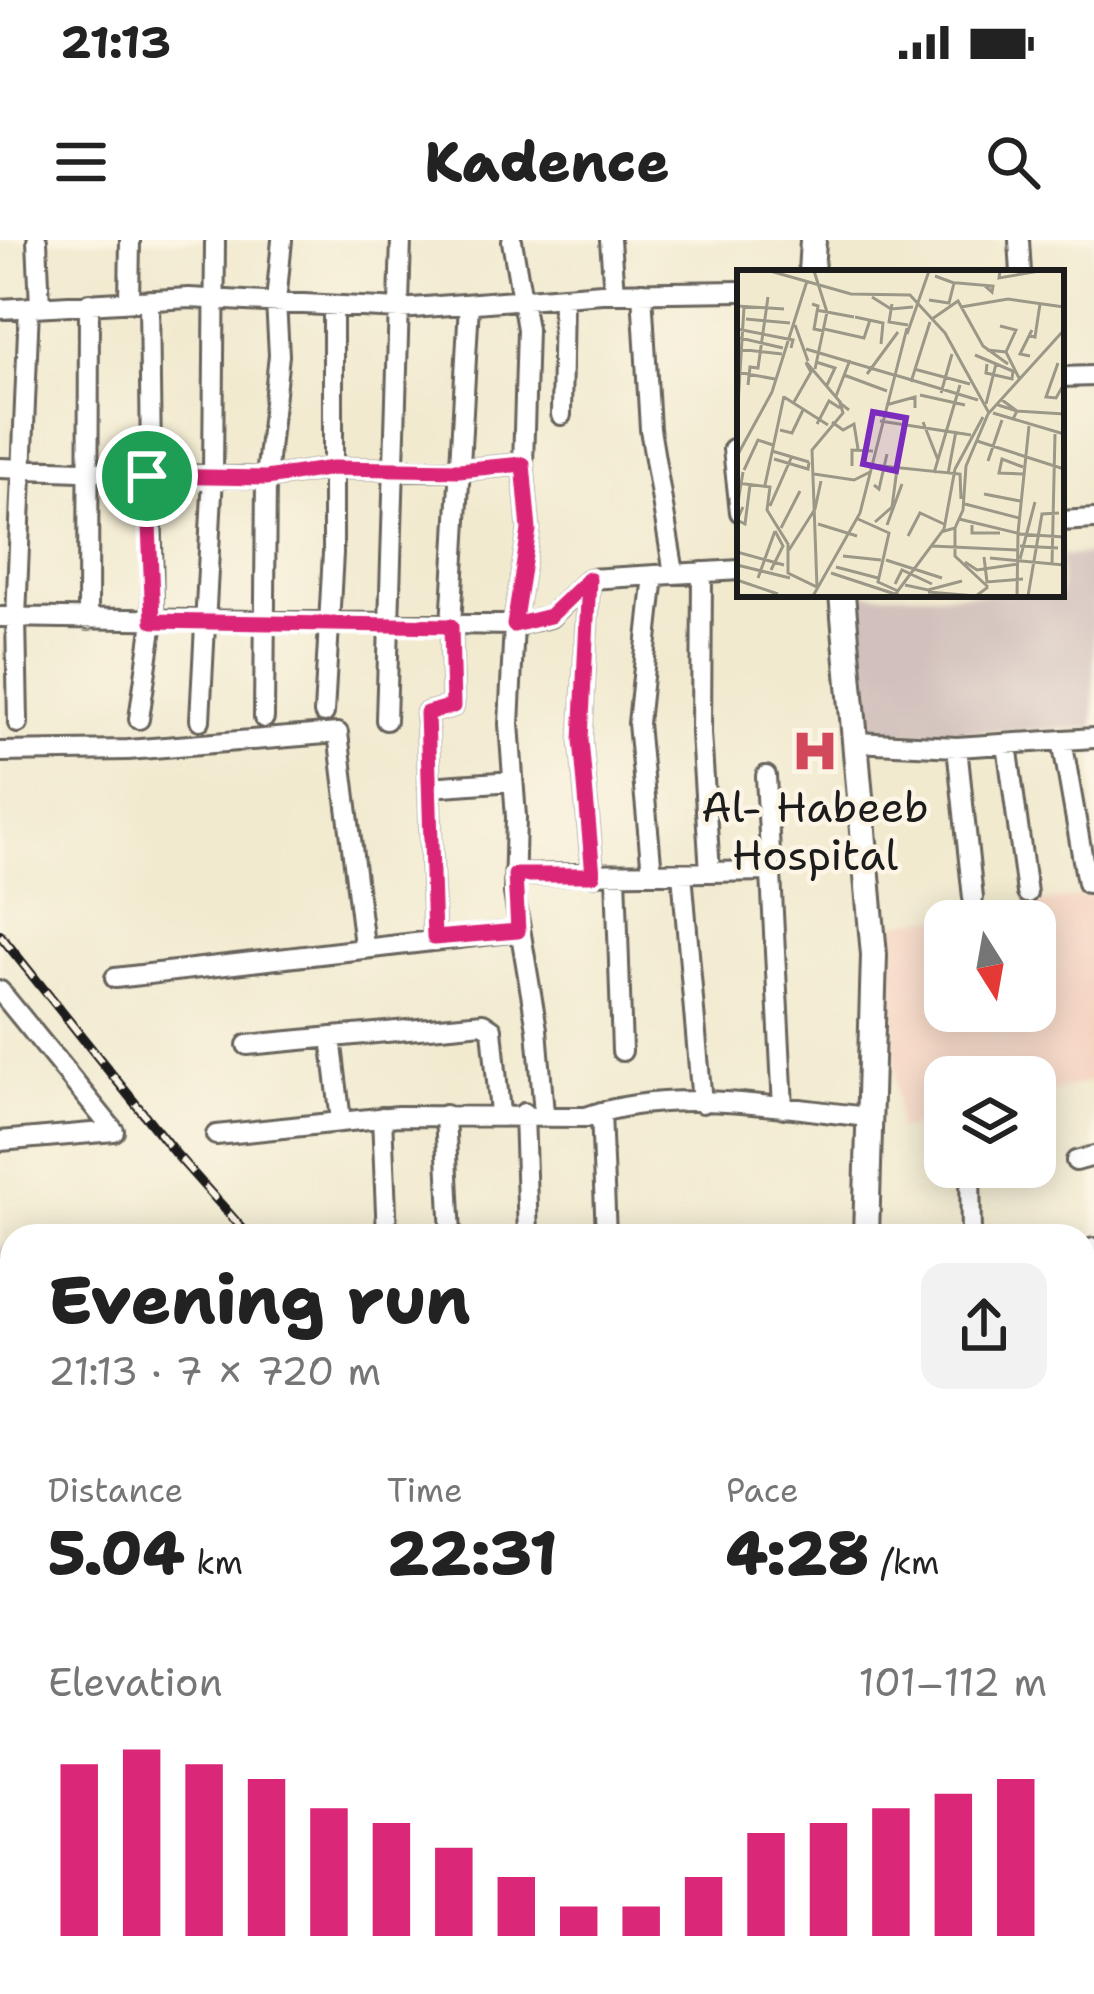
<!DOCTYPE html>
<meta charset="utf-8">
<style>
:root{--surface:#fff;--page:#f2f2f2;--text:#222;--muted:#767676;--accent:#db2777}
body{margin:0;font-family:"Shantell Sans",sans-serif;background:var(--page);color:var(--text);height:100vh;display:flex;flex-direction:column;font-size:45px;white-space:nowrap}
*{box-sizing:border-box;margin:0}
p{font-size:39px;color:var(--muted)}
.icon{flex:none;width:66px;height:66px;fill:none;stroke:currentColor;stroke-width:2;stroke-linecap:round;stroke-linejoin:round}
.map{position:relative;flex:1;overflow:hidden}
.sheet{position:absolute;left:0px;top:984px;width:1095px;height:771px;display:flex;flex-direction:column;background:var(--surface);border-radius:36px 36px 0 0;box-shadow:0 6px 30px #0003}
.sheet>*{flex:none}
.needle{width:78px;rotate:169deg}
.fabs{position:absolute;left:924px;top:660px;display:grid;gap:24px}
.fabs a{display:grid;place-items:center;width:132px;height:132px;border-radius:24px;background:var(--surface);box-shadow:0 6px 30px #0003;font-size:60px}
.pin{position:absolute;display:grid;place-items:center;width:102px;height:102px;color:#fff;margin:-51px;border:6px solid #fff;border-radius:50%;box-shadow:0 3px 12px #0007}
.round{display:grid;place-items:center;flex:none;width:126px;height:126px;border-radius:24px;background:var(--page)}
.head{display:flex;align-items:center;justify-content:space-between;height:204px;padding:0 48px}
h1{font-size:66px;font-weight:800;line-height:90px}
.stats{display:grid;grid-template-columns:repeat(3,1fr);gap:18px;height:204px;padding:12px 48px}
.stats div{display:grid;align-content:center}
.stats b{font-size:60px;font-weight:800}
.stats small{font-size:33px;font-weight:400}
.stats p{font-size:33px}
.chart{height:336px;padding:24px 48px}
.chart p{display:flex;justify-content:space-between}
.chart svg{width:100%;height:216px;margin-top:12px;stroke:var(--accent);stroke-width:6}
.status{display:flex;justify-content:space-between;align-items:center;height:84px;padding:0 60px;background:var(--surface);direction:ltr}
.status svg{height:33px;fill:currentColor}
header{display:flex;justify-content:space-between;align-items:center;height:156px;padding:0 48px;background:var(--surface);font-size:54px;font-weight:800}
.map>svg:first-child{display:block}
</style>
<div class="status"><b>21:13</b><svg viewBox="0 0 49 12"><path d="M0 12V9h3v3zM5 12V6h3v6zM10 12V3h3v9zM15 12V0h3v12zM26 1h20v11H26zM47 4h2v5h-2z"/></svg></div>
<header><svg class="icon" aria-label="menu" viewBox="0 0 24 24"><path d="M4 6h16M4 12h16M4 18h16"/></svg>Kadence<svg class="icon" aria-label="search" viewBox="0 0 24 24"><circle cx="10" cy="10" r="6"/><path d="M15 15l6 6"/></svg></header>
<div class="map">
<svg width="1094" height="1754" viewBox="0 0 1094 1754">
<rect width="100%" height="100%" fill="#fcf5e5"/>
<filter id="ink" filterUnits="userSpaceOnUse"><feTurbulence type="fractalNoise" baseFrequency=".00833" numOctaves="2"/><feDisplacementMap in="SourceGraphic" scale="24" xChannelSelector="R" yChannelSelector="G"/><feConvolveMatrix kernelMatrix="1 2 1 2 8 2 1 2 1" color-interpolation-filters="sRGB"/></filter>
<filter id="wash" filterUnits="userSpaceOnUse"><feTurbulence type="fractalNoise" baseFrequency=".004" numOctaves="4" result="noise"/><feDisplacementMap in="SourceGraphic" scale="48" xChannelSelector="R" yChannelSelector="G"/><feGaussianBlur stdDeviation="2.7" result="paint"/><feColorMatrix in="noise" values="0 0 0 0 0 0 0 0 0 0 0 0 0 0 0 0 0 1.4 0 .05"/><feComposite in="paint" operator="in"/></filter>
<g filter="url(#wash)">
<rect width="100%" height="100%" fill="#f1eacf"/>
<path fill="#f5d3c1" fill-rule="evenodd" d="M1094,655v186l-59,15v-19h-90v41l-47,12 -9,-206zM945,681h90v90h-90z"/>
<path fill="#d1c0bc" d="M1094,314v174l-228,7 -10,-141h205v-38z
M12,1005v270l-12,1v-270z
M0,1665l12,36v42h14l4,11h-30z"/>
<path fill="#86cd89" stroke="#517452" stroke-width="3" d="M1094,1257v190l-11,-2v-186z"/>
<g fill="none" stroke-linecap="round" stroke-linejoin="round">
<path stroke="#88baf5" stroke-width="6" d="M1083,1423l11,1"/>
</g>
</g>
<g filter="url(#ink)">
<g fill="none" stroke-linecap="round" stroke-linejoin="round">
<defs>
<path id="minor" d="M37,0l3,66
M610,0l4,53
M1019,0l2,33
M642,52l8,137 24,144
M129,61l1,-61
M0,69l189,-11 211,11 202,-16 138,-2
M1061,137l33,-1
M561,175l2,-119
M733,209l7,63
M523,224l6,66 -15,95 -5,99 7,93 -2,76 23,136 7,85
M0,228l266,10 67,-10 126,2 64,-6 4,-135 -15,-88
M1061,281l33,-2
M702,332l-1,161 9,139
M589,339l-8,161 12,135
M0,377l514,8 36,-8 39,-38 151,-9
M88,380l1,-317
M324,473l9,-160v-247
M264,478l2,-240 13,-123 -3,-53 6,-62
M139,479l14,-98 -4,-321
M200,480l13,-245 2,-235
M386,480l15,-480
M18,483l-2,-105 13,-311
M1062,500l25,143
M855,502l102,5 137,-9
M1007,504l20,149
M957,507l16,151
M0,512l128,-2 210,-17 26,212
M766,536l17,332
M429,547l84,-6
M652,633l-14,-150 16,-148
M682,633l20,230
M616,634l6,177
M515,635l257,-4
M434,698l-7,-225 26,-7 -2,-80 18,-322
M115,738l403,-47
M0,751l114,140
M331,797l10,84
M247,805l236,-22 9,6 8,84
M601,872l5,124
M524,873l4,123
M445,875l6,121
M382,877l5,119
M216,895l182,-19 188,1c87,-31 193,-9 283,0
M0,901l114,-10
M1076,921l18,-5
M970,929l1,67
M1083,1011l11,-3
M0,1346h12
M0,1453l12,-1
M93,1743l3,11
M171,1743l4,11
M247,1743l3,11
M324,1743l3,11
M406,1743l3,11
M482,1743l2,11
M561,1743l3,11
M977,1754l37,-7
M1086,1754l6,-277"/>
<path id="major" d="M811,33l2,-33
M842,354l32,361 -8,281
M0,1554l12,-1
M0,1574h12
M786,1754l1,-11
M807,1754l1,-11"/>
</defs>
<use href="#minor" stroke="#67645b" stroke-width="24"/>
<use href="#major" stroke="#67645b" stroke-width="30"/>
<use href="#minor" stroke="#fff" stroke-width="18"/>
<use href="#major" stroke="#fff" stroke-width="24"/>
<defs>
<path id="rail" d="M0,695l175,218 74,83
M1083,1345l11,2"/>
</defs>
<use href="#rail" stroke="#1c1c1c" stroke-width="10"/>
<use href="#rail" stroke="#fcf5e5" stroke-width="6" stroke-dasharray="18" stroke-linecap="butt"/>
</g>
</g>
<g fill="none" stroke-linecap="round" stroke-linejoin="round" filter="url(#ink)">
<defs>
<path id="route" d="M523,224l6,66 -15,95 36,-9 39,-37 -8,161 12,135h-78l3,56 -84,7 -7,-225 26,-7 -2,-80 -298,-5 -6,-145 119,2 67,-10 126,2z"/>
</defs>
<use href="#route" stroke="#fff" stroke-width="24"/>
<use href="#route" stroke="#db2777" stroke-width="15"/>
</g>
<defs>
<symbol id="hospital-bare" viewBox="-9 -9 18 18"><path d="M-5-5h3v3.5h4V-5h3V5h-3V1.5h-4V5h-3Z" fill="#d1495b" stroke="#fcf5e5" stroke-width="2.5" paint-order="stroke"/></symbol>
</defs>
<g fill-rule="evenodd">
<use href="#hospital-bare" x="782" y="478" width="66" height="66"/>
</g>
<g text-anchor="middle" dominant-baseline="central" stroke-width="9" stroke-linejoin="round" paint-order="stroke">
<g font-size="42" fill="#1c1c1c" stroke="#fcf5e5">
<text x="815" y="567">Al- Habeeb<tspan x="815" dy="48">Hospital</tspan></text>
</g>
</g>
<g transform="translate(737 30)">
<rect width="327" height="327" fill="#f1eacf"/>
<path fill="none" stroke="#9c9887" stroke-width="3" d="M33,1l81,23 59,1 35,38 44,80M77,1l13,41 -12,57M263,1l-1,7 40,-7M217,13h4l35,3 -1,6 -8,-7M135,27l19,12 22,-2M192,30l20,3 5,-20 -19,-7M75,34l6,2 -4,23 10,2M155,34l-3,18 19,3M0,36l47,3M224,37l47,-8 56,8M79,40l38,7M118,47l28,6 -2,21M9,49l44,4M195,49l26,-18 25,45 25,18M58,55l13,36M263,56l16,4 -10,22M0,59l56,11 -2,8M87,59l40,9 6,-18M170,64l22,-63M291,65l7,2 5,-33M3,68l43,10M1,69l-1,10 45,5M69,79l88,26M250,80l19,2 13,26M238,85l40,17M293,86l-10,-2 12,-24M69,92l35,41M79,92l19,6 -8,17M321,93l-12,34 10,1 8,-14M250,94l-1,9 26,6 1,-8M177,99l56,15M0,102l38,7M130,104l31,-42M107,105l43,16M158,105l83,25M174,112l19,-60M11,115l2,-18 8,1 10,-71M204,123l11,-39M183,125l45,10M99,126l14,-36M47,127l44,28M57,132l17,-30 -5,-9M249,134l10,-40M149,135l29,-8v11M261,135l19,6 -15,-11M256,143l71,21M276,149l4,-8 47,3M0,151l7,-114M143,151l91,14M95,152l11,8 11,-6 4,25M186,152l15,38M80,154l12,-23 11,7M43,160l12,3 11,-23M240,171l87,28M35,181l37,11M0,186l35,-64 35,-111M37,189l34,10 1,-7M251,191l14,-41M135,195l88,9 1,25M115,196v-16l21,1M7,200l14,-30 15,5M197,203l26,-88M77,204l40,6 16,-8M211,204l8,-43M286,204l-24,-1 3,-14 21,8M0,213l33,4 -3,23 21,34v29l29,14 -5,-137 31,-37 -3,-10 9,7M28,215l19,-89M137,215l5,4 8,-35M247,224l36,7M228,234l54,14M33,236l22,-50M6,237l-6,13 8,4 5,-39M0,238l6,-36M121,249l31,14 -11,49 20,9M222,249l62,15M138,252l17,-15 5,-38M81,254l39,12M150,255l15,-41M235,255v8h28M44,258l19,-37M218,258v28l33,31M204,262l14,-4 8,-18 3,-44 22,-52 76,-84M281,263l11,-107M282,264l45,3M171,266l12,-23 26,12M195,276l85,4M283,276l38,2M52,280l26,-41 6,-28M0,282l47,13M106,286l38,4M247,287l3,25 36,-3M253,288l74,7M283,289l15,-57M149,290l56,18M228,292l12,8 41,-6M315,294l3,-130M0,295l53,13M99,297l42,11M34,300l12,-24 -8,-15M94,303l70,23M21,308l17,-47M0,310l41,14M158,314l7,-14 30,14M168,315l23,5 34,-9M191,322l48,4 12,-9M76,326l47,-83 47,-185M157,326l50,-67 11,-60 28,-52M280,326l1,-63M291,326l14,-82 17,-1"/>
<path fill="#7b2cbf" fill-opacity="0.15" stroke="#7b2cbf" stroke-width="6" d="M136,142l33,6 -10,53 -33,-7z"/>
<rect width="327" height="327" fill="none" stroke="#1c1c1c" stroke-width="6"/>
</g>
</svg>
<div class="fabs">
<a><svg class="needle" viewBox="-14 -14 28 28"><path d="M0-13l5 13h-10z" fill="#e53935"/><path d="M0 13l5-13h-10z" fill="#767676"/></svg></a>
<a><svg class="icon" aria-label="layers" viewBox="0 0 24 24"><path d="M12 4l9 5-9 5-9-5zM3 14l9 5 9-5"/></svg></a>
</div>
<div class="pin" style="left:147px;top:236px;background:#1e9e55"><svg class="icon" aria-label="arrive" viewBox="0 0 24 24"><path d="M6 21V4h12l-3 4 3 4H6"/></svg></div>
<section class="sheet">
<div class="head"><div><h1>Evening run</h1><p>21:13 · 7 × 720 m</p></div><a class="round"><svg class="icon" aria-label="share" viewBox="0 0 24 24"><path d="M12 15V3M7 8l5-5 5 5M5 13v7h14v-7"/></svg></a></div>
<div class="stats">
<div><p>Distance</p><b>5.04<small> km</small></b></div>
<div><p>Time</p><b>22:31</b></div>
<div><p>Pace</p><b>4:28<small> /km</small></b></div>
</div>
<div class="chart"><p><span>Elevation</span>101–112 m</p>
<svg viewBox="0 0 160 44" preserveAspectRatio="none"><path d="M5 44V9M15 44V6M25 44V9M35 44V12M45 44V18M55 44V21M65 44V26M75 44V32M85 44V38M95 44V38M105 44V32M115 44V23M125 44V21M135 44V18M145 44V15M155 44V12"/></svg>
</div>
</section>
</div>
